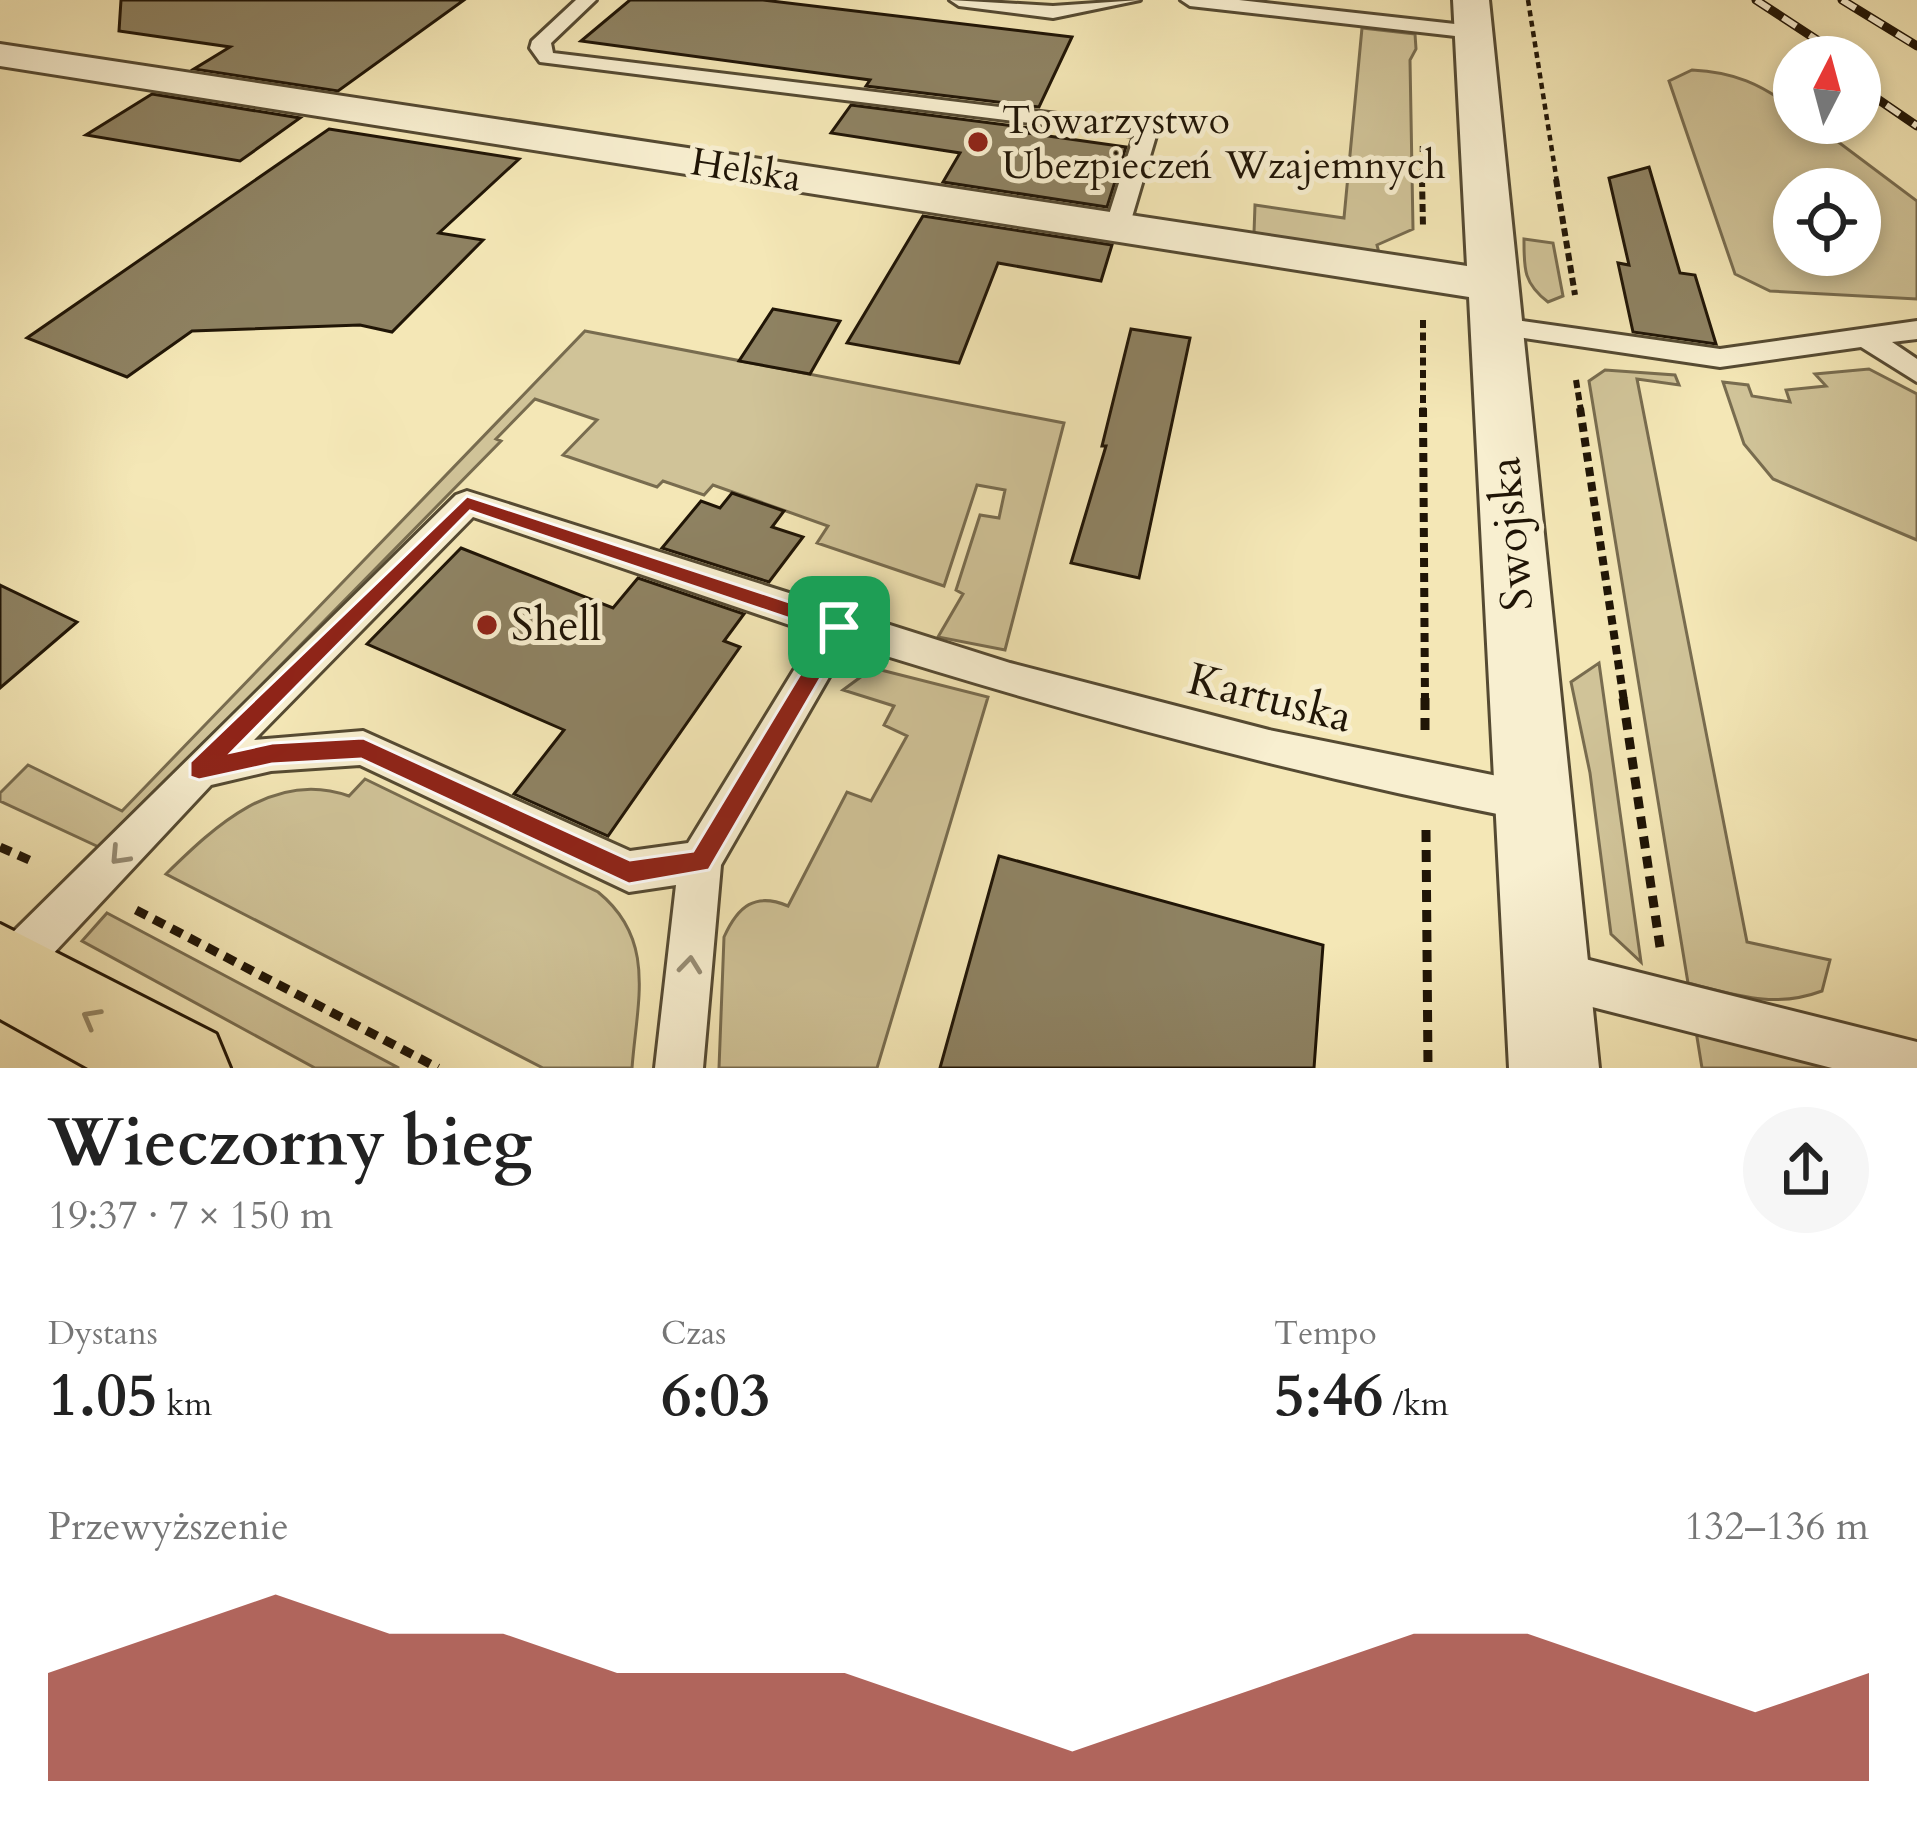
<!DOCTYPE html>
<html lang="pl">
<meta charset="utf-8">
<style>
:root{--surface:#fff;--page:#f6f6f6;--text:#222;--muted:#767676;--accent:#8f2418}
body{margin:0;font-family:Cardo,serif;background:var(--page);color:var(--text);height:100vh;display:flex;flex-direction:column;font-size:45px;white-space:nowrap}
*{box-sizing:border-box;margin:0}
p{font-size:39px;color:var(--muted)}
.icon{flex:none;width:66px;height:66px;fill:none;stroke:currentColor;stroke-width:2;stroke-linecap:round;stroke-linejoin:round}
.map{position:relative;height:1068px;overflow:hidden}
.side{display:flex;flex-direction:column;background:var(--surface);flex:1}
.side>*{flex:none}
.needle{width:78px;rotate:6deg}
.controls{position:absolute;left:1773px;top:36px;display:grid;gap:24px}
.controls a{display:grid;place-items:center;width:108px;height:108px;border-radius:50%;background:var(--surface);box-shadow:0 6px 18px #0003;font-size:60px}
.pin{position:absolute;display:grid;place-items:center;width:102px;height:102px;color:#fff;margin:-51px;border-radius:24px;box-shadow:0 6px 18px #0006}
.round{display:grid;place-items:center;flex:none;width:126px;height:126px;border-radius:63px;background:var(--page)}
.head{display:flex;align-items:center;justify-content:space-between;height:204px;padding:0 48px}
h1{font-size:66px;font-weight:700;line-height:90px}
.stats{display:grid;grid-template-columns:repeat(3,1fr);gap:18px;height:204px;padding:12px 48px}
.stats div{display:grid;align-content:center}
.stats b{font-size:60px;font-weight:700}
.stats small{font-size:33px;font-weight:400}
.stats p{font-size:33px}
.chart{height:336px;padding:24px 48px}
.chart p{display:flex;justify-content:space-between}
.chart svg{width:100%;height:216px;margin-top:12px;fill:var(--accent);opacity:.7}
.map>svg:first-child{display:block}
</style>
<div class="map">
<svg width="1917" height="1068" viewBox="0 0 1917 1068">
<rect width="100%" height="100%" fill="#f4e7b6"/>
<filter id="stains"><feTurbulence type="fractalNoise" baseFrequency=".00167" numOctaves="4"/><feColorMatrix values="0 0 0 0 .2 0 0 0 0 .09 0 0 0 0 .02 0 0 0 .5 -.17"/></filter>
<radialGradient id="worn" r=".72"><stop offset=".6" stop-color="#630" stop-opacity="0"/><stop offset="1" stop-color="#630" stop-opacity=".3"/></radialGradient>
<path fill="#d0c398" stroke="#786c4f" stroke-width="3" fill-rule="evenodd" d="M1362,28l53,6 1,15 -6,11 3,169 -36,16 2,8 -125,-20 1,-28 89,13z
M1692,70c42,2 69,14 102,39v14h19l104,78v98l-147,-8 -35,-17 -66,-193zM1794,189h66v66h-66z
M1524,239l29,4 10,53 -15,6c-25,-19 -24,-34 -24,-63z
M585,331l479,92 -59,227 -67,-13 25,-43 -7,-4 24,-75 19,3 6,-28 -28,-5 -33,101 -127,-43 11,-17 -115,-41 -9,10 -41,-14 -6,6 -94,-32 34,-35 -62,-21 -39,40 5,2 -400,407 -101,-47v-8l28,-28 94,46z
M1869,369l48,25v146l-144,-61 -29,-35 -21,-62 25,3 4,11 38,6 -4,-12 40,-4 -11,-12z
M1605,370l70,5 4,10 -42,-6 110,563 83,18 -8,31c-48,18 -86,4 -134,-8l-99,-602z
M1599,663l42,299 -30,-28 -21,-161 -19,-91z
M873,668l115,29 -111,371h-158l5,-131c14,-31 31,-45 64,-31l59,-114 24,9 36,-65 -23,-11 10,-19 -51,-16z
M365,779l233,113c59,48 39,109 34,176h-89l-377,-194c49,-48 109,-105 183,-78z
M107,913l292,155h-84l-233,-127z
M1696,1031l141,37h-135z"/>
<path fill="#8e8262" stroke="#201506" stroke-width="3" d="M121,0h343l-126,91 -144,-22 36,-22 -111,-16z
M630,0h133l309,37 -33,70 -173,-21 4,-6 -289,-39z
M152,94l148,24 -60,43 -154,-26z
M851,105l178,23 -2,5 99,14 -19,60 -164,-25 17,-29 -129,-20z
M329,129l190,30 -80,74 44,7 -91,92 -32,-7 -168,6 -65,46 -100,-39z
M1649,167l31,106 15,2 21,69 -83,-12 -15,-69 11,2 -20,-87z
M923,216l189,29 -11,36 -103,-18 -39,100 -112,-20z
M773,309l67,12 -30,53 -71,-13z
M1131,329l59,9 -51,240 -68,-15 35,-117h-4z
M732,493l52,18 -12,16 31,10 -34,45 -107,-34 39,-47 19,7z
M461,548l152,60 25,-30 106,36 -20,27 16,6 -132,189 -94,-42 50,-64 -197,-86z
M0,585l77,37 -77,66z
M999,856l324,89 -9,123h-374z"/>
<g fill="none" stroke-linecap="round" stroke-linejoin="round">
<defs>
<path id="lane" d="M576,0h20l-45,43 2,10 596,72 7,11 -27,91 -12,7 -12,-7 29,-91 -594,-74 -10,-14 2,-7z
M950,0l103,6 87,-6 -87,18 -94,-12z
M1181,0h58l234,26 10,6 -10,6 -283,-32z
M1494,317l226,32 197,-28v18l-25,3 25,17v23l-56,-35 -141,20 -236,-35 -4,-6z
M467,491l543,172 259,67 263,53 14,6 6,13 -6,13 -14,6c-232,-45 -459,-106 -684,-177l-127,221 -18,203h-48l21,-183 -47,7 -269,-127 -89,6 -60,14 -190,203 -21,4v-47l456,-450zM473,517l343,117 -128,209 -58,8 -267,-120 -109,9z
M1549,950l368,92v26h-85l-283,-72 -16,-7 -7,-16 7,-16z"/>
<path id="street" d="M1453,0h36l110,1068h-90l-40,-771 -1469,-231v-22l1467,222z"/>
<path id="primary" d="M0,924l216,110 14,34h-142l-88,-49z"/>
</defs>
<use href="#lane" stroke="#554a32" stroke-width="6"/>
<use href="#street" stroke="#554a32" stroke-width="6"/>
<use href="#primary" stroke="#201506" stroke-width="6"/>
<path stroke="#201506" stroke-width="4.5" stroke-dasharray="6 4.5" stroke-linecap="butt" d="M1528,0l29,182
M1422,146v36"/>
<path stroke="#201506" stroke-width="6" stroke-dasharray="8 4.5" stroke-linecap="butt" d="M1422,179l1,48
M1556,179l19,116
M1423,320v91
M1576,380l5,31"/>
<path stroke="#201506" stroke-width="8" stroke-dasharray="9 6" stroke-linecap="butt" d="M1423,408l2,293
M1580,408l44,293"/>
<path stroke="#201506" stroke-width="9" stroke-dasharray="12 8" stroke-linecap="butt" d="M1425,698v33
M1623,698l37,249
M1426,830l2,238
M0,847l36,16
M136,910l302,158"/>
<use href="#lane" fill="#f8efd0" fill-rule="evenodd"/>
<use href="#street" fill="#f8efd0" fill-rule="evenodd"/>
<use href="#primary" fill="#f4e7b6" fill-rule="evenodd"/>
<defs>
<path id="rail" d="M1756,0l87,57
M1842,0l75,46
M1860,87l57,39"/>
</defs>
<use href="#rail" stroke="#201506" stroke-width="9"/>
<use href="#rail" stroke="#f8efd0" stroke-width="6" stroke-dasharray="16" stroke-linecap="butt"/>
</g>
<defs><path id="oneway-chevron" d="M-2-3.5L2.5 0L-2 3.5" fill="none" stroke-width="1.6" stroke-linecap="round" stroke-linejoin="round" transform="scale(3)"/></defs>
<g stroke="#978d75">
<use href="#oneway-chevron" transform="translate(119 856) rotate(133)"/>
<use href="#oneway-chevron" transform="translate(690 965) rotate(-84)"/>
</g>
<use stroke="#958867" href="#oneway-chevron" transform="translate(91 1018) rotate(-151)"/>
<path fill="#8f2418" stroke="#fff" stroke-width="3" fill-rule="evenodd" d="M467,496l380,125v12l-138,237 -80,14 -268,-125 -89,5 -73,16 -9,-3v-15zM470,511l356,120 -133,220 -63,9 -267,-122 -91,5 -40,9z"/>
<g fill="#8f2418" stroke="#f8efd0" stroke-width="4.5">
<circle cx="978" cy="142" r="12"/>
<circle cx="487" cy="625" r="12"/>
</g>
<g text-anchor="middle" dominant-baseline="central" stroke-width="10" stroke-linejoin="round" paint-order="stroke">
<g font-size="39" fill="#201506" stroke="#f8efd0" text-anchor="start">
<text x="1002" y="120">Towarzystwo<tspan x="1002" dy="45">Ubezpieczeń Wzajemnych</tspan></text>
</g>
<g font-size="39" fill="#201506" stroke="#f8efd0">
<text transform="translate(746 170) rotate(9)">Helska</text>
</g>
<g font-size="45" fill="#201506" stroke="#f8efd0">
<text transform="translate(1511 534) rotate(-95)">Swojska</text>
<text transform="translate(1270 698) rotate(14)">Kartuska</text>
</g>
<g font-size="45" fill="#201506" stroke="#f8efd0" text-anchor="start">
<text x="511" y="625">Shell</text>
</g>
</g>
<rect width="100%" height="100%" filter="url(#stains)"/>
<rect width="100%" height="100%" fill="url(#worn)"/>
</svg>
<div class="controls">
<a><svg class="needle" viewBox="-14 -14 28 28"><path d="M0-13l5 13h-10z" fill="#e53935"/><path d="M0 13l5-13h-10z" fill="#767676"/></svg></a>
<a><svg class="icon" aria-label="locate" viewBox="0 0 24 24"><circle cx="12" cy="12" r="6"/><path d="M12 2v4M12 18v4M2 12h4M18 12h4"/></svg></a>
</div>
<div class="pin" style="left:839px;top:627px;background:#1e9e55"><svg class="icon" aria-label="arrive" viewBox="0 0 24 24"><path d="M6 21V4h12l-3 4 3 4H6"/></svg></div>
</div>
<section class="side">
<div class="head"><div><h1>Wieczorny bieg</h1><p>19:37 · 7 × 150 m</p></div><a class="round"><svg class="icon" aria-label="share" viewBox="0 0 24 24"><path d="M12 15V3M7 8l5-5 5 5M5 13v7h14v-7"/></svg></a></div>
<div class="stats">
<div><p>Dystans</p><b>1.05<small> km</small></b></div>
<div><p>Czas</p><b>6:03</b></div>
<div><p>Tempo</p><b>5:46<small> /km</small></b></div>
</div>
<div class="chart"><p><span>Przewyższenie</span>132–136 m</p>
<svg viewBox="0 0 160 44" preserveAspectRatio="none"><path d="M0 44V22L10 14L20 6L30 14L40 14L50 22L60 22L70 22L80 30L90 38L100 30L110 22L120 14L130 14L140 22L150 30L160 22V44z"/></svg>
</div>
</section>
